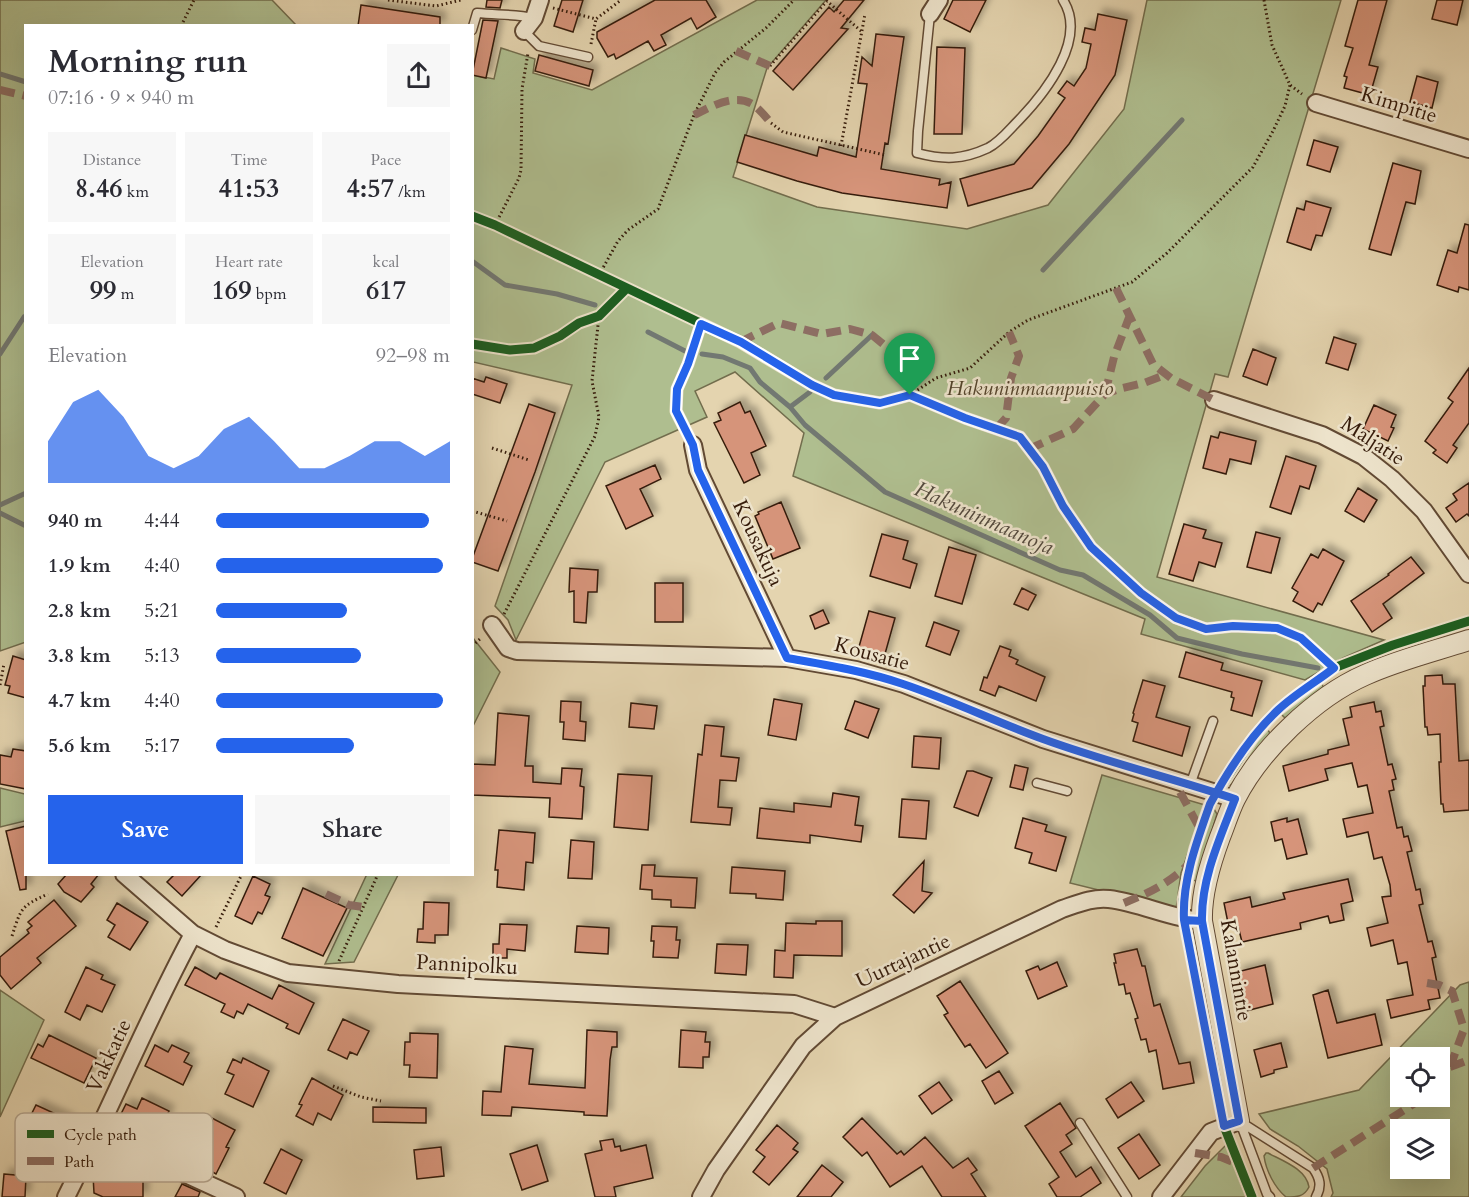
<!DOCTYPE html>
<meta charset="utf-8">
<style>
:root{--surface:#fff;--page:#f7f7f7;--text:#2b2b33;--muted:#7c7c81;--accent:#2563eb}
body{margin:0;font-family:Cardo,serif;background:var(--page);color:var(--text);height:100vh;display:flex;flex-direction:column;font-size:22px;white-space:nowrap}
*{box-sizing:border-box;margin:0}
p{font-size:20px;color:var(--muted)}
.icon{flex:none;width:33px;height:33px;fill:none;stroke:currentColor;stroke-width:2;stroke-linecap:round;stroke-linejoin:round}
.map{position:relative;flex:1;overflow:hidden}
.sheet{position:absolute;left:24px;top:24px;width:450px;height:852px;display:flex;flex-direction:column;background:var(--surface);border-radius:0px;box-shadow:0 6px 24px #0002}
.sheet>*{flex:none}
.controls{position:absolute;left:1390px;top:1047px;display:grid;gap:12px}
.controls a{display:grid;place-items:center;width:60px;height:60px;border-radius:0px;background:var(--surface);box-shadow:0 6px 24px #0002;font-size:30px}
.pin{position:absolute;display:grid;place-items:center;width:51px;height:51px;color:#fff;margin:-62px -26px;border-radius:50% 50% 50% 0;rotate:-45deg;box-shadow:0 0 6px #0007}
.pin .icon{rotate:45deg}
.round{display:grid;place-items:center;flex:none;width:63px;height:63px;border-radius:0px;background:var(--page)}
.head{display:flex;align-items:center;justify-content:space-between;height:102px;padding:0 24px}
h1{font-size:33px;font-weight:800;line-height:45px}
.figures{display:grid;grid-template-columns:repeat(3,1fr);gap:9px;height:102px;padding:6px 24px}
.figures div{display:grid;align-content:center;border-radius:0px;background:var(--page);text-align:center}
.figures b{font-size:26px;font-weight:800}
.figures small{font-size:16px;font-weight:400}
.figures p{font-size:16px}
.chart{height:168px;padding:12px 24px}
.chart p{display:flex;justify-content:space-between}
.chart svg{width:100%;height:108px;margin-top:6px;fill:var(--accent);opacity:.7}
.action{display:flex;gap:12px;margin-top:auto;padding:12px 24px}
.action a{flex:1;height:69px;border-radius:0px;background:var(--accent);color:#fff;font-size:24px;font-weight:800;line-height:69px;text-align:center}
.action a+a{background:var(--page);color:var(--text)}
ul{padding:0 24px;list-style:none;font-size:20px}
li{display:grid;grid-template-columns:96px 72px 1fr;align-items:center;height:45px}
li i{height:15px;border-radius:8px;background:var(--accent)}
.map>svg:first-child{display:block}
</style>
<div class="map">
<svg width="1469" height="1197" viewBox="0 0 1469 1197">
<defs>
<filter id="shadow"><feDropShadow dx="5.5" dy="-5.5" stdDeviation="3" flood-color="#0004"/></filter>
</defs>
<rect width="100%" height="100%" fill="#e4d4af"/>
<filter id="stains"><feTurbulence type="fractalNoise" baseFrequency=".00333" numOctaves="4"/><feColorMatrix values="0 0 0 0 .2 0 0 0 0 .09 0 0 0 0 .02 0 0 0 .5 -.17"/></filter>
<radialGradient id="worn" r=".72"><stop offset=".6" stop-color="#630" stop-opacity="0"/><stop offset="1" stop-color="#630" stop-opacity=".3"/></radialGradient>
<path fill="#afbe8f" stroke="#726d4d" stroke-width="1.5" fill-rule="evenodd" d="M0,0h272l24,25 -270,1v616l-26,9z
M757,0h69l-59,68 -34,109 84,30 150,22 81,-24 76,-96 23,-109h194l-113,377 -13,-3 -58,203 227,63 -41,18 -38,22 -164,-46 4,-15 -352,-143 11,-43 -69,-61 -40,19 12,26 -102,45 -89,178 -8,-20 -13,-14 77,-221 -99,-23v-287l21,4 7,-31 34,11 -2,14 59,17z
M473,638l27,34 -27,54z
M1320,683h2l1,4 -38,31 -5,-5z
M1267,729l3,4 -37,51 -7,2 32,-48z
M1102,775l103,30 -24,68 -5,36 -106,-26z
M0,788l25,6v27l-25,6z
M1214,809l3,5 -20,67 -6,-1 21,-69z
M367,874l31,1 -44,87 -29,2z
M1192,933l5,2 30,151 -5,1 -2,-1 -21,-103z
M1469,982v215h-138l2,-4 -6,-24 -29,-23 -28,-17 -11,-15 100,-24 101,-105zM1401,1058h39v38h-39zM1401,1130h39v38h-39z
M0,990l44,30 -44,97z
M1226,1145l20,52h-65l24,-31z
M1266,1153h2c15,8 38,16 41,34 -5,10 -12,10 -23,10 -11,-9 -20,-26 -22,-41z"/>
<g fill="none" stroke-linecap="round" stroke-linejoin="round">
<path stroke="#727872" stroke-width="5" d="M0,74l26,8
M472,261l33,24 52,9 38,11
M1043,270l139,-150
M648,332l37,19
M0,354l24,-37
M702,354l21,3 27,11 10,14 30,25 15,18 80,67 175,78 23,5 67,40 27,23 65,16 76,14
M826,378l46,-43
M790,407l20,-15
M0,505l26,-12
M0,513l26,13"/>
</g>
<path fill="#d6947a" stroke="#361c0b" stroke-width="1.5" filter="url(#shadow)" d="M487,0h15l-2,8 -14,-1z
M562,0h21l-10,32 -19,-6z
M655,0h51l10,17 -19,12 -6,-11 -30,17 5,10 -12,6 -6,-10 -32,18 -2,-5 -6,3 -11,-19v-6z
M844,0h20l-23,28 7,1 -55,61 -20,-19 56,-64 5,5z
M953,0h33l-16,32 -26,-13z
M1358,0h29l-18,65 9,2 -8,28 -26,-7 3,-11 -3,-1 9,-28 -8,-2z
M1437,0h26l-6,25 -25,-6z
M361,5l79,12v9h-82z
M1098,14l29,6 -12,55 -46,69 -37,44 -64,18 -8,-27 54,-15 24,-28 27,-38 -7,-5 9,-12 7,5 12,-18 5,-24 -9,-2 3,-14 10,2z
M483,20l15,1 -12,57 -14,-3z
M876,34l28,3 -16,107 -3,-1 -4,26 59,10 -1,6 12,-3 -4,26 -105,-15 -45,-12 -60,-19 8,-27 72,21 2,-9 37,10 11,-73 -9,-1 4,-26 10,9z
M937,47l28,1 -3,86h-28z
M539,55l54,15 -4,16 -54,-15z
M1417,76l21,6 -6,26 -22,-6z
M1314,140l24,7 -8,25 -23,-7z
M1393,163l28,8 -6,33 -9,-2 -15,53 -22,-6z
M1306,201l25,7 -9,28 -6,-1 -5,15 -24,-8 10,-34 7,2z
M1465,224l4,1v65l-10,-3 -1,5 -21,-7 11,-35 9,3z
M1334,337l22,7 -8,26 -22,-7z
M1253,349l23,9 -9,27 -24,-9z
M1469,368v55l-16,22 4,3 -10,15 -14,-10 3,-3 -11,-9 28,-39 -5,-4z
M486,377l21,7 -7,19 -28,-9v-16l12,4z
M740,402l5,11 5,-2 16,35 -15,7 9,22 -16,8 -30,-60 7,-3 -3,-7z
M529,404l26,9 -20,59 -37,99 -26,-9v-3z
M1374,405l22,10 -5,12 3,1 -6,13 -25,-12z
M1220,432l36,9 -5,23 -21,-5 -4,15 -23,-6 8,-32 7,2z
M1286,456l30,10 -7,23 -9,-3 -9,28 -21,-7z
M655,465l6,14 -21,10 13,27 -27,13 -20,-43z
M1469,483v33l-2,-2 -11,8 -10,-14 11,-8 -4,-6z
M1358,488l19,12 -13,22 -19,-11z
M781,502l19,46 -27,11 -18,-43 4,-2 -1,-2z
M1184,524l22,6 -3,8 19,5 -7,24 -16,-5 -6,19 -24,-7z
M1256,532l24,6 -9,35 -24,-6z
M882,534l26,7 -5,18 14,5 -7,24 -40,-12z
M949,547l27,8 -14,49 -27,-8z
M1323,549l21,12 -22,44 -4,-2 -5,9 -20,-11 5,-9 -6,-4 19,-34 7,4z
M1411,557l13,16 -41,31 9,14 -20,14 -21,-31 38,-26 -1,-1z
M570,568l28,2 -1,22h-9l-2,31 -12,-1v-31l-5,1z
M655,583h28v39h-28z
M1022,588l14,7 -8,15 -14,-6z
M823,610l6,13 -14,6 -5,-13z
M869,611l26,7 -12,43 -26,-7z
M934,622l25,9 -9,24 -24,-9z
M1000,646l11,4 -2,6 9,4 -2,4 29,13 -9,24 -37,-15 -4,10 -15,-6 4,-13 3,1z
M1186,652l37,11 -2,7 41,11 -10,35 -21,-6 3,-12 -3,-1 1,-5 -53,-15z
M13,656l13,4v38l-18,-5 2,-7 -5,-1z
M1442,675l1,9h12l4,77 10,-1v50l-25,2 -1,-8h-2l-2,-42h2l-1,-28 -12,1 -1,-8h-2l-2,-41h2v-10z
M1143,680l22,6 -9,31 34,10 -8,29 -49,-15 5,-18 -6,-2 2,-7 -1,-1z
M774,699l28,5 -6,36 -28,-5z
M561,701l20,1 -1,19 6,1 -1,19 -22,-2 1,-17h-4z
M855,701l24,8 -11,29 -23,-9z
M1374,702l2,10 5,-1 3,15 -4,1 8,38 4,-1 4,15 -4,1 2,10 -5,1 8,37 5,-1 2,10 4,-1 4,15 -5,1 9,38 4,-1 3,15 -4,1 9,37 4,-1 4,16 -4,1 8,40 -12,2 2,9 -39,9 -4,-18 26,-5 -6,-33 -9,2 -5,-24 -22,6 -4,-18 21,-5 -6,-26 9,-1 -1,-11 -8,-28 -8,2 -6,-27 -21,5 -4,-18 30,-6 -6,-28 -9,2 -6,-24 -27,6 3,11 -39,11 -6,-25 45,-12v-4l21,-5 -6,-26 9,-2 -2,-10z
M631,703l26,3 -3,23 -25,-2z
M498,713l31,3 -4,50h8v16l28,2 1,-16 20,1 -2,17 4,1 -2,32 -33,-2 1,-19 -78,-3v-31l23,1z
M705,725l19,2 -3,29 18,2 -3,23 -16,-1 -2,27 14,1 -2,17 -39,-3 7,-68 4,1z
M914,736l27,2 -2,31 -27,-2z
M13,749l13,2v38l-26,-5v-29l11,2z
M1015,765l13,3 -5,22 -13,-3z
M967,771h6l19,7 -14,38 -24,-9z
M618,774l34,2 -4,54 -34,-3z
M833,793l26,4 -4,28 8,1 -2,16 -51,-7v8l-53,-5 3,-30 34,4v-9l37,4z
M902,799l27,2 -3,38 -27,-2z
M1023,818l24,7 -2,6 21,6 -10,34 -27,-8 3,-10 -17,-5z
M1287,818v4l11,-3 9,35 -20,5 -5,-20 -7,2 -4,-19z
M26,826v63l-6,1 -14,-59z
M499,830l36,3 -2,30 -7,-1 -2,28 -27,-3 1,-17h-3z
M571,840l23,2 -2,37 -24,-1z
M924,861l-2,30 10,2 -18,20 -21,-18z
M642,865h13l-1,11 43,2 -2,30 -24,-1v-7l-19,-1v-9l-12,-1z
M732,867l53,4 -2,29 -27,-2v-4l-26,-1z
M67,874h32l-8,10 3,3 -13,15 -17,-10 -6,-8z
M175,874h27l-20,22 -15,-14z
M253,876l17,8 -5,11 5,2 -8,17 -4,-2 -6,12 -17,-8z
M1348,879l5,22 -12,3 3,16 -14,3 -2,-7 -28,7 1,6 -59,13 -4,-16 -9,2 -5,-25 26,-6 2,10 33,-8 -2,-6z
M303,888l44,20 -24,48 -41,-18z
M54,900l22,26 -39,32 4,5 -30,26 -11,-14v-18l29,-24 -2,-3 5,-4 -4,-4z
M424,902l25,1 -1,32h-13v8l-18,-1 1,-13h5z
M117,903l31,19 -18,28 -22,-13 7,-12 -8,-5z
M816,921h26v35l-48,-1 -1,23 -19,-1 1,-27 10,1 1,-28 30,1z
M500,924l27,1 -2,26 -18,-2v9h-14v-14h6z
M577,926l32,2 -1,26 -33,-2z
M652,926l25,1 -1,13h4l-2,18 -25,-1 1,-16h-3z
M717,944l31,1 -2,30 -31,-2z
M1137,949l5,17h3l9,40 6,-2 19,60 11,-2 4,21 -31,6 -7,-39 -7,2 -3,-13 -5,1 -6,-21 3,-1 -8,-25 -4,1 -2,-10 -5,1 -5,-22h2l-2,-9z
M1057,962l10,24 -29,13 -12,-28 12,-5 2,4z
M1265,965l8,39 -27,7 -9,-39z
M86,967l17,8 -2,4 14,6 -13,27 -15,-7 -7,15 -15,-8z
M195,967l21,12 4,-6 52,26 7,-14 35,18 -15,31 -13,-6 2,-4 -40,-20 -5,10 -6,-3 -3,7 -13,-6 4,-8 -40,-19z
M960,981l48,72 -22,15 -16,-24 -5,3 -21,-32 4,-2 -11,-17z
M1328,990l9,33 38,-9 7,31 -54,13 -15,-63z
M343,1019l26,12 -12,24 -7,-3 -3,7 -19,-9z
M587,1030l30,2v15h-5l-2,13 -3,56 -23,-1v-3l-72,-5 -1,9 -29,-1 1,-24 18,1 4,-46 28,3 -4,35 56,4z
M681,1030l25,2 -1,10h5l-1,15h-6v11l-24,-1z
M410,1033l28,1 -1,44 -28,-1 1,-12h-6l1,-23h5z
M49,1035l47,23 -12,25 -53,-25 7,-14 5,3z
M1281,1043l6,24 -13,3v3l-13,4 -7,-27z
M155,1045l13,7 4,-7 17,8 -5,9 8,4 -9,19 -38,-19z
M243,1058l26,13 -16,36 -28,-13 9,-19 -7,-3 6,-13 8,4z
M999,1071l14,22 -18,11 -13,-23z
M312,1078l31,17 -12,25 -13,-7 -5,12 -17,-9 6,-11 -3,-1z
M939,1082l13,18 -20,14 -13,-18z
M1131,1082l13,19 -26,17 -12,-19z
M142,1098l27,13 -5,10 32,15 4,-6 3,1 7,-14 25,13 -9,17 3,1 -13,26 -5,-3 -1,2 -19,-8 5,-10 -26,-14 -5,9 -50,-24 11,-22 11,5z
M1060,1103l16,25 -10,7 6,9 -12,8 16,25 15,-10 10,16 -21,14h-23l-8,-13 10,-7 -34,-51z
M36,1105l33,15 -23,51 -21,-10 4,-8 -4,-2 12,-28 -8,-4z
M373,1107l53,1v15l-53,-1z
M862,1118l35,36 4,-3 3,4 21,-18 28,31 15,-10 9,12 -6,4 15,23h-44l-20,-31 -32,21 -23,-35 -5,4 -19,-19z
M777,1125l21,18 -5,6 5,3 -29,33 -16,-13 12,-15 -9,-7z
M1139,1134l21,31 -21,14 -21,-31z
M613,1139l2,8 5,-1 1,5 25,-6 7,33 -39,9 2,10h-21l-10,-43 17,-4 -2,-9z
M537,1145l11,36 -26,9 -12,-36z
M441,1147l3,29 -27,3 -3,-29z
M281,1149l21,11 -16,34 -22,-11z
M822,1165l21,17 -12,15h-34z
M4,1174l22,2 -1,21h-23z
M143,1174v23h-40l-9,-4 -1,-18z
M182,1184l18,8 -2,5h-23z"/>
<g fill="none" stroke-linecap="round" stroke-linejoin="round">
<defs>
<path id="service" d="M930,14l-12,117 -1,22c27,7 45,7 71,-5 12,-6 21,-18 31,-28 26,-27 69,-81 44,-120
M472,30l5,-17c21,2 37,1 57,5
M524,31l15,15 49,11
M1037,783l30,8
M1190,785l23,-64
M1239,1121l74,47c7,10 9,18 3,29
M1240,1122l27,72 3,3
M1080,1123l47,74"/>
<path id="minor" d="M930,14l9,-14
M524,31l10,-13 6,-18
M1316,103l153,46
M1214,400l108,35 41,21 29,23 32,32 45,63
M693,445l5,25 89,188
M492,625l16,23 9,3 270,7 69,12 48,14 139,55 192,60
M124,874l69,60 32,16 63,23 110,11 396,20 41,13
M94,1142l72,23 70,32
M66,1197c44,-87 81,-178 127,-263
M701,1197l15,-27 87,-124 32,-29 227,-108c15,-5 31,-12 47,-10 32,4 61,19 93,22
M1161,1197l50,-65 28,-11"/>
<path id="tertiary" d="M1239,1121l-37,-200c-1,-28 8,-57 18,-84 5,-12 9,-26 15,-38 25,-49 80,-102 130,-124 33,-15 70,-24 104,-35"/>
</defs>
<use href="#service" stroke="#624a34" stroke-width="11"/>
<use href="#minor" stroke="#624a34" stroke-width="20"/>
<use href="#tertiary" stroke="#624a34" stroke-width="22"/>
<path stroke="#361c0b" stroke-width="3" stroke-dasharray="1.5 3" stroke-linecap="butt" d="M388,0l48,6 25,-6
M1264,0l8,45 18,40 12,9
M553,8l43,11 25,-19
M181,26l13,-26
M591,44l5,-25
M770,66l57,-65 35,31
M771,123l12,9 102,23
M841,146l24,-132
M495,225l24,-47 2,-8 1,-81 6,-36
M599,275l19,-34 10,-11 30,-21 36,-94 21,-42 9,-11 42,-34 28,-28
M910,395l26,-17 34,-10 39,-36 19,-12 104,-38 35,-29 86,-86 20,-36 12,-25 5,-21
M492,448l37,12
M472,511l35,10
M504,614l91,-178 4,-19 -7,-36 7,-65
M472,646l9,-8
M0,685l4,-21
M216,927l26,-53
M12,936c9,-28 9,-30 36,-42
M339,961l39,-87
M333,1086l28,11 20,4"/>
<use href="#service" stroke="#ede3cb" stroke-width="8"/>
<use href="#minor" stroke="#ede3cb" stroke-width="16"/>
<use href="#tertiary" stroke="#ede3cb" stroke-width="20"/>
<path stroke="#8d6e63" stroke-width="8" stroke-dasharray="15 8" stroke-linecap="butt" d="M736,51l34,15
M0,90l26,6
M694,115c17,-8 41,-23 60,-10 6,5 12,12 17,18
M1116,288l37,76 18,14 43,22
M740,342l39,-19 43,11 28,-5 22,6 21,17 17,21v22
M1105,394l9,-37 16,-42
M996,429l10,-11 5,-40 8,-22 -10,-24
M1029,449l44,-20 32,-35 14,-5 25,-6 23,-9
M1180,792l21,39
M326,894l23,11 14,2
M1124,903c27,-11 44,-19 66,-40
M1427,983l12,2 13,6 12,38 -14,38 -10,17
M1450,1067l19,-7
M1195,1153l26,4 17,7
M1313,1168l113,-72"/>
<defs>
<path id="cycleway" d="M472,216l23,9 245,117 72,43 22,10 46,8 30,-8 55,23 55,19 23,30 20,39 28,41 50,46 35,25 30,11 27,-3 44,2 24,10 33,30
M472,344l38,6 24,-2 26,-12 19,-13 20,-7 27,-27
M693,445l-17,-34 1,-22 11,-25 13,-40
M1252,1197l-28,-71 -40,-206 -1,-20 4,-18 8,-34 15,-45 43,-65 25,-28 56,-42 59,-23 76,-24"/>
</defs>
<use href="#cycleway" stroke="#ede3cb" stroke-width="13"/>
<use href="#cycleway" stroke="#1b5e20" stroke-width="9"/>
</g>
<g fill="none" stroke-linecap="round" stroke-linejoin="round">
<defs>
<path id="route" d="M910,395l55,23 55,19 23,30 20,39 28,41 50,46 35,25 30,11 27,-3 44,2 24,10 33,30c-18,14 -39,26 -56,42 -27,25 -50,61 -68,94 -13,37 -28,76 -26,116l18,1 37,200 -15,5 -40,-206 18,1c-1,-42 18,-83 33,-122 -63,-21 -129,-37 -192,-60 -47,-17 -92,-39 -140,-55 -38,-13 -77,-19 -116,-26l-89,-188 -5,-25 -17,-34 1,-22 11,-25 13,-40 40,18 71,43 22,10 46,8 30,-8"/>
</defs>
<use href="#route" stroke="#fff" stroke-width="12"/>
<use href="#route" stroke="#2563eb" stroke-width="8"/>
</g>
<g text-anchor="middle" dominant-baseline="central" stroke-width="5" stroke-linejoin="round" paint-order="stroke">
<g font-size="21" fill="#361c0b" stroke="#ede3cb">
<text transform="translate(1399 105) rotate(17)">Kimpitie</text>
<text transform="translate(1373 441) rotate(33)">Maljatie</text>
<text transform="translate(758 543) rotate(65)">Kousakuja</text>
<text transform="translate(872 654) rotate(15)">Kousatie</text>
<text transform="translate(903 961) rotate(-25)">Uurtajantie</text>
<text transform="translate(467 965) rotate(3)">Pannipolku</text>
<text transform="translate(1236 970) rotate(80)">Kalannintie</text>
<text transform="translate(109 1056) rotate(-65)">Vakkatie</text>
</g>
<g font-size="21" font-style="italic" fill="#54442c" stroke="#ede3cb">
<text x="1030" y="388">Hakuninmaanpuisto</text>
</g>
<g font-size="22" font-style="italic" fill="#544a3e" stroke="#ede3cb">
<text transform="translate(984 518) rotate(24)">Hakuninmaanoja</text>
</g>
</g>
<rect x="15" y="1113" width="198" height="69" rx="9" fill="#ede3cb" stroke="#b6a791" stroke-width="1.5"/>
<rect x="27" y="1130" width="27" height="8" fill="#1b5e20"/>
<rect x="27" y="1157" width="27" height="8" fill="#8d6e63"/>
<g font-size="16" fill="#361c0b">
<text x="64" y="1140">Cycle path</text>
<text x="64" y="1167">Path</text>
</g>
<rect width="100%" height="100%" filter="url(#stains)"/>
<rect width="100%" height="100%" fill="url(#worn)"/>
</svg>
<div class="controls">
<a><svg class="icon" aria-label="locate" viewBox="0 0 24 24"><circle cx="12" cy="12" r="6"/><path d="M12 2v4M12 18v4M2 12h4M18 12h4"/></svg></a>
<a><svg class="icon" aria-label="layers" viewBox="0 0 24 24"><path d="M12 4l9 5-9 5-9-5zM3 14l9 5 9-5"/></svg></a>
</div>
<div class="pin" style="left:910px;top:395px;background:#1e9e55"><svg class="icon" aria-label="arrive" viewBox="0 0 24 24"><path d="M6 21V4h12l-3 4 3 4H6"/></svg></div>
<section class="sheet">
<div class="head"><div><h1>Morning run</h1><p>07:16 · 9 × 940 m</p></div><a class="round"><svg class="icon" aria-label="share" viewBox="0 0 24 24"><path d="M12 15V3M7 8l5-5 5 5M5 13v7h14v-7"/></svg></a></div>
<div class="figures">
<div><p>Distance</p><b>8.46<small> km</small></b></div>
<div><p>Time</p><b>41:53</b></div>
<div><p>Pace</p><b>4:57<small> /km</small></b></div>
</div>
<div class="figures">
<div><p>Elevation</p><b>99<small> m</small></b></div>
<div><p>Heart rate</p><b>169<small> bpm</small></b></div>
<div><p>kcal</p><b>617</b></div>
</div>
<div class="chart"><p><span>Elevation</span>92–98 m</p>
<svg viewBox="0 0 160 44" preserveAspectRatio="none"><path d="M0 44V27L10 11L20 6L30 17L40 33L50 38L60 33L70 22L80 17L90 27L100 38L110 38L120 33L130 27L140 27L150 33L160 27V44z"/></svg>
</div>
<ul>
<li><b>940 m</b>4:44<i style="width:91%"></i></li>
<li><b>1.9 km</b>4:40<i style="width:97%"></i></li>
<li><b>2.8 km</b>5:21<i style="width:56%"></i></li>
<li><b>3.8 km</b>5:13<i style="width:62%"></i></li>
<li><b>4.7 km</b>4:40<i style="width:97%"></i></li>
<li><b>5.6 km</b>5:17<i style="width:59%"></i></li>
</ul>
<div class="action"><a>Save</a><a>Share</a></div>
</section>
</div>
